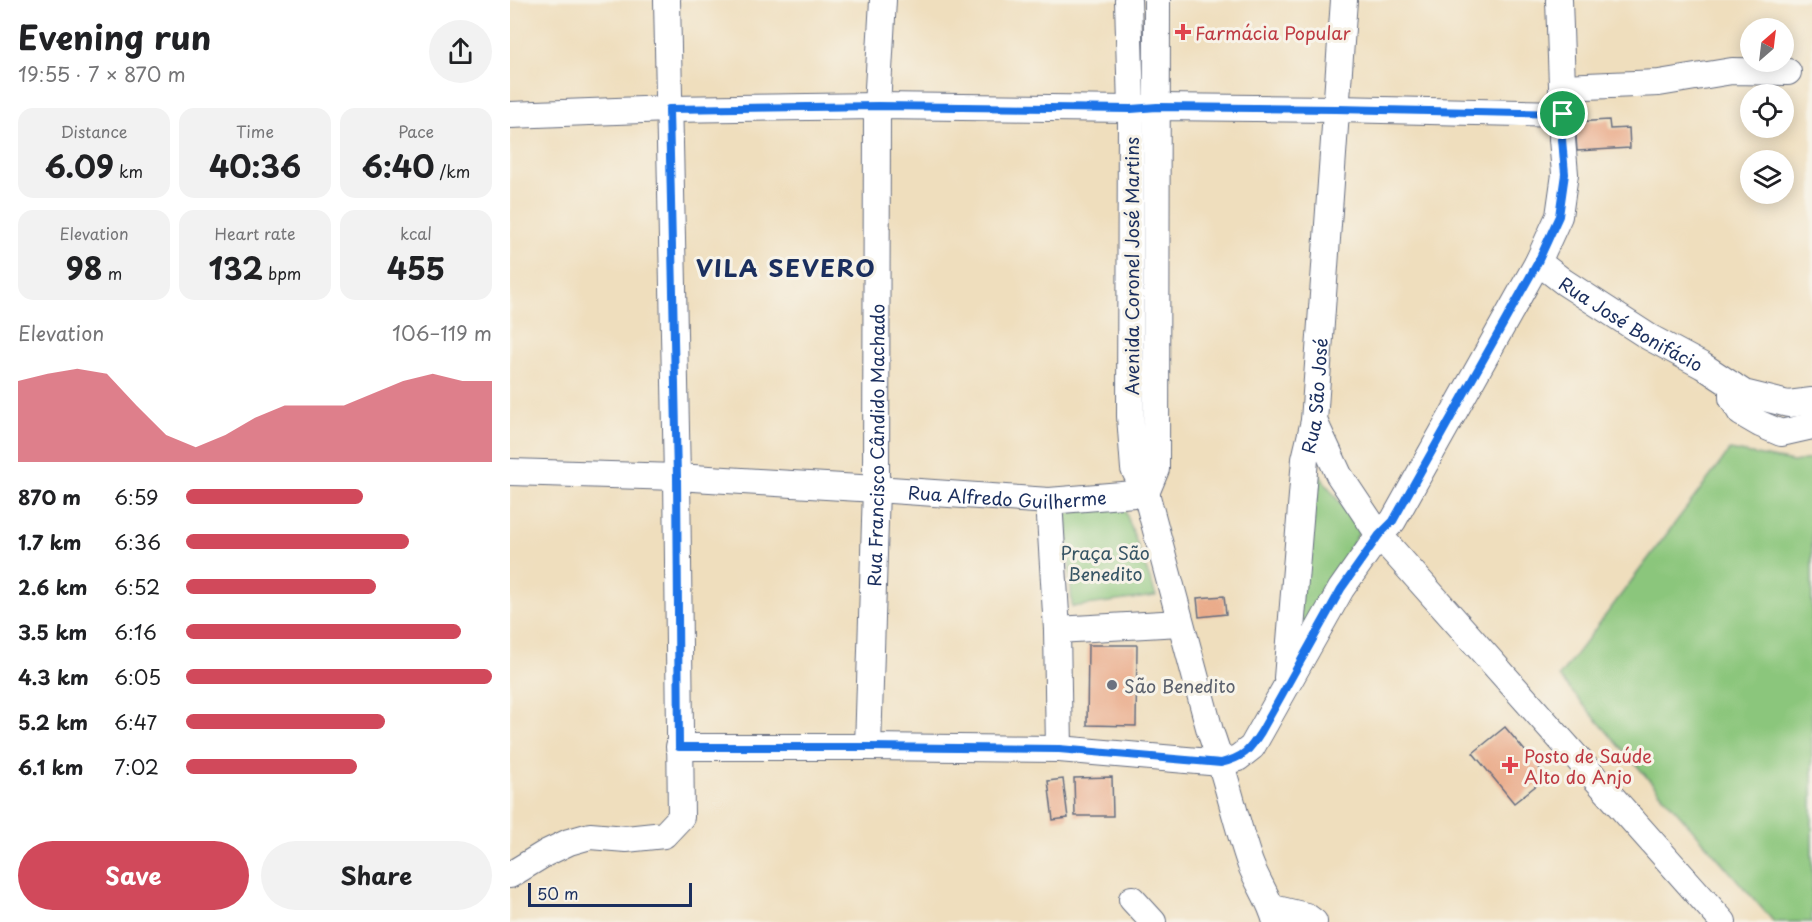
<!DOCTYPE html>
<meta charset="utf-8">
<style>
:root{--surface:#fff;--page:#f2f2f2;--text:#202124;--muted:#757577;--accent:#d1495b}
body{margin:0;font-family:"Playpen Sans",sans-serif;background:var(--page);color:var(--text);height:100vh;display:flex;flex-direction:column;font-size:22px;white-space:nowrap}
*{box-sizing:border-box;margin:0}
p{font-size:20px;color:var(--muted)}
.icon{flex:none;width:33px;height:33px;fill:none;stroke:currentColor;stroke-width:2;stroke-linecap:round;stroke-linejoin:round}
.map{position:relative;flex:1;overflow:hidden}
.details{display:flex;flex-direction:column;background:var(--surface);width:510px}
.details>*{flex:none}
.needle{width:39px;rotate:28deg}
.buttons{position:absolute;left:1230px;top:18px;display:grid;gap:12px}
.buttons a{display:grid;place-items:center;width:54px;height:54px;border-radius:50%;background:var(--surface);box-shadow:0 3px 15px #0003;font-size:30px}
.scale{position:absolute;left:18px;bottom:15px;width:164px;box-sizing:border-box;padding-left:6px;border:3px solid #1b2f5e;border-top:0;font-size:16px;line-height:21px;white-space:nowrap;color:#1b2f5e;-webkit-text-stroke:4px #f7f3e8;paint-order:stroke}
.pin{position:absolute;display:grid;place-items:center;width:51px;height:51px;color:#fff;margin:-26px;border:3px solid #fff;border-radius:50%;box-shadow:0 2px 6px #0007}
.round{display:grid;place-items:center;flex:none;width:63px;height:63px;border-radius:32px;background:var(--page)}
.head{display:flex;align-items:center;justify-content:space-between;height:102px;padding:0 18px}
h1{font-size:33px;font-weight:700;line-height:45px}
.stats{display:grid;grid-template-columns:repeat(3,1fr);gap:9px;height:102px;padding:6px 18px}
.stats div{display:grid;align-content:center;border-radius:15px;background:var(--page);text-align:center}
.stats b{font-size:30px;font-weight:700}
.stats small{font-size:16px;font-weight:400}
.stats p{font-size:16px}
.chart{height:168px;padding:12px 18px}
.chart p{display:flex;justify-content:space-between}
.chart svg{width:100%;height:108px;margin-top:6px;fill:var(--accent);opacity:.7}
.primary-button{display:flex;gap:12px;margin-top:auto;padding:12px 18px}
.primary-button a{flex:1;height:69px;border-radius:36px;background:var(--accent);color:#fff;font-size:24px;font-weight:700;line-height:69px;text-align:center}
.primary-button a+a{background:var(--page);color:var(--text)}
ul{padding:0 18px;list-style:none;font-size:20px}
li{display:grid;grid-template-columns:96px 72px 1fr;align-items:center;height:45px}
li i{height:15px;border-radius:8px;background:var(--accent)}
main{display:flex;flex:1;min-height:0}
.map>svg:first-child{display:block}
</style>
<main>
<section class="details">
<div class="head"><div><h1>Evening run</h1><p>19:55 · 7 × 870 m</p></div><a class="round"><svg class="icon" aria-label="share" viewBox="0 0 24 24"><path d="M12 15V3M7 8l5-5 5 5M5 13v7h14v-7"/></svg></a></div>
<div class="stats">
<div><p>Distance</p><b>6.09<small> km</small></b></div>
<div><p>Time</p><b>40:36</b></div>
<div><p>Pace</p><b>6:40<small> /km</small></b></div>
</div>
<div class="stats">
<div><p>Elevation</p><b>98<small> m</small></b></div>
<div><p>Heart rate</p><b>132<small> bpm</small></b></div>
<div><p>kcal</p><b>455</b></div>
</div>
<div class="chart"><p><span>Elevation</span>106–119 m</p>
<svg viewBox="0 0 160 44" preserveAspectRatio="none"><path d="M0 44V11L10 8L20 6L30 8L40 21L50 33L60 38L70 33L80 26L90 21L100 21L110 21L120 16L130 11L140 8L150 11L160 11V44z"/></svg>
</div>
<ul>
<li><b>870 m</b>6:59<i style="width:58%"></i></li>
<li><b>1.7 km</b>6:36<i style="width:73%"></i></li>
<li><b>2.6 km</b>6:52<i style="width:62%"></i></li>
<li><b>3.5 km</b>6:16<i style="width:90%"></i></li>
<li><b>4.3 km</b>6:05<i style="width:100%"></i></li>
<li><b>5.2 km</b>6:47<i style="width:65%"></i></li>
<li><b>6.1 km</b>7:02<i style="width:56%"></i></li>
</ul>
<div class="primary-button"><a>Save</a><a>Share</a></div>
</section>
<div class="map">
<svg width="1302" height="922" viewBox="0 0 1302 922">
<rect width="100%" height="100%" fill="#f7f3e8"/>
<filter id="ink" filterUnits="userSpaceOnUse"><feTurbulence type="fractalNoise" baseFrequency=".0167" numOctaves="2"/><feDisplacementMap in="SourceGraphic" scale="12" xChannelSelector="R" yChannelSelector="G"/><feConvolveMatrix kernelMatrix="1 2 1 2 8 2 1 2 1" color-interpolation-filters="sRGB"/></filter>
<filter id="wash" filterUnits="userSpaceOnUse"><feTurbulence type="fractalNoise" baseFrequency=".008" numOctaves="4" result="noise"/><feDisplacementMap in="SourceGraphic" scale="24" xChannelSelector="R" yChannelSelector="G"/><feGaussianBlur stdDeviation="1.35" result="paint"/><feColorMatrix in="noise" values="0 0 0 0 0 0 0 0 0 0 0 0 0 0 0 0 0 1.4 0 .05"/><feComposite in="paint" operator="in"/></filter>
<g filter="url(#wash)">
<rect width="100%" height="100%" fill="#efdebd"/>
<path fill="#8bc67b" stroke="#537a6c" stroke-width="1.5" d="M1220,450l63,12 19,-3v463h-38l-215,-245z
M808,473l42,57 -48,96 -16,1 14,-143z
M613,505l33,91 -84,11 -6,-94z"/>
<g id="blocks">
<path fill="#eaab8a" d="M1099,120l1,9 19,-1 1,20 -53,3 -2,-29z
M714,596l2,18 -27,3 -2,-19z
M578,645h49l-1,81 -49,-1z
M995,727l42,50 -33,26 -41,-50z
M602,777l1,39h-38l-1,-38z
M553,779l5,39 -15,2 -5,-39z"/>
</g>
</g>
<g filter="url(#ink)">
<use href="#blocks" fill-opacity="0" stroke="#656c7f" stroke-width="1.5"/>
<g fill="none" stroke-linecap="round" stroke-linejoin="round">
<defs>
<g id="minor">
<path d="M618,0l3,109 -1,307 4,53 12,24 64,238c16,43 25,89 40,132 8,21 21,38 26,59"/>
<path d="M1052,87l97,-4 73,-12 56,1"/>
<path d="M0,115l159,-6 208,-3 254,3 26,-2 179,2 227,5"/>
<path id="s1" d="M1028,262l26,20 85,55 54,29 41,27 44,11 24,-3"/>
<path d="M1222,385v13l9,15 19,11 21,9 31,-7"/>
<path d="M804,421l25,54 40,60 344,387"/>
<path id="s2" d="M0,472l167,5 199,12 173,12 97,-8"/>
<path d="M636,493l10,-24 1,-469"/>
<path d="M539,501l8,129 2,119"/>
<path d="M547,630l123,-7"/>
<path id="s3" d="M777,678l18,-219 9,-38 30,-421"/>
<path d="M169,747h189l191,2 162,14 17,-5 14,-11 89,-158 38,-54 14,-14 145,-259 21,-46 6,-42 -3,-35 1,-25 -4,-114"/>
<path id="s4" d="M358,747l8,-258 1,-383 6,-106"/>
<path d="M0,875l36,-22 23,-11 21,-6 36,3 38,-4 17,-18 -4,-340 -10,-477"/>
<path d="M622,899l21,23"/>
<path d="M763,908l33,8 8,6"/>
</g>
</defs>
<use href="#minor" stroke="#656c7f" stroke-width="28"/>
<use href="#minor" stroke="#fff" stroke-width="26"/>
</g>
</g>
<g fill="none" stroke-linecap="round" stroke-linejoin="round" filter="url(#ink)">
<defs>
<path id="route" d="M368,106l253,3 26,-2 179,2 227,5 -1,25 3,35 -6,42 -21,46 -145,259 -14,14 -38,54 -80,143c-12,19 -17,25 -40,31l-162,-14 -191,-2h-189l-2,-270 -8,-368z"/>
</defs>
<use href="#route" stroke="#fff" stroke-width="12"/>
<use href="#route" stroke="#1a73e8" stroke-width="8"/>
</g>
<g fill="#e0444e" stroke="#f7f3e8" stroke-width="2">
<path d="M670 23h6v6h6v6h-6v6h-6v-6h-6v-6h6z"/>
<path d="M997 756h6v6h6v6h-6v6h-6v-6h-6v-6h6z"/>
</g>
<circle fill="#6b7280" stroke="#f7f3e8" stroke-width="2" cx="602" cy="685" r="6"/>
<g text-anchor="middle" dominant-baseline="central" stroke-width="6" stroke-linejoin="round" paint-order="stroke">
<g font-size="18" fill="#be3a42" stroke="#f7f3e8" text-anchor="start">
<text x="685" y="32">Farmácia Popular</text>
<text x="1014" y="755">Posto de Saúde<tspan x="1014" dy="21">Alto do Anjo</tspan></text>
</g>
<g font-size="18" fill="#1b2f5e" stroke="#f7f3e8">
<text transform="translate(621 266) rotate(-90)">Avenida Coronel José Martins</text>
<text stroke="none"><textPath href="#s1" startOffset="112">Rua José Bonifácio</textPath></text>
<text stroke="none"><textPath href="#s3" startOffset="284">Rua São José</textPath></text>
<text stroke="none"><textPath href="#s4" startOffset="302">Rua Francisco Cândido Machado</textPath></text>
<text stroke="none"><textPath href="#s2" startOffset="498">Rua Alfredo Guilherme</textPath></text>
</g>
<g font-size="18" fill="#375565" stroke="#f7f3e8">
<text x="595" y="552">Praça São<tspan x="595" dy="21">Benedito</tspan></text>
</g>
<g font-size="18" fill="#5b616d" stroke="#f7f3e8" text-anchor="start">
<text x="614" y="685">São Benedito</text>
</g>
<g font-size="24" font-weight="bold" letter-spacing="1.5" fill="#1b2f5e" stroke="#f7f3e8">
<text x="276" y="267">VILA SEVERO</text>
</g>
</g>
</svg>
<div class="buttons">
<a><svg class="needle" viewBox="-14 -14 28 28"><path d="M0-13l5 13h-10z" fill="#e53935"/><path d="M0 13l5-13h-10z" fill="#757577"/></svg></a>
<a><svg class="icon" aria-label="locate" viewBox="0 0 24 24"><circle cx="12" cy="12" r="6"/><path d="M12 2v4M12 18v4M2 12h4M18 12h4"/></svg></a>
<a><svg class="icon" aria-label="layers" viewBox="0 0 24 24"><path d="M12 4l9 5-9 5-9-5zM3 14l9 5 9-5"/></svg></a>
</div>
<div class="scale">50 m</div>
<div class="pin" style="left:1053px;top:114px;background:#1e9e55"><svg class="icon" aria-label="arrive" viewBox="0 0 24 24"><path d="M6 21V4h12l-3 4 3 4H6"/></svg></div>
</div>
</main>
